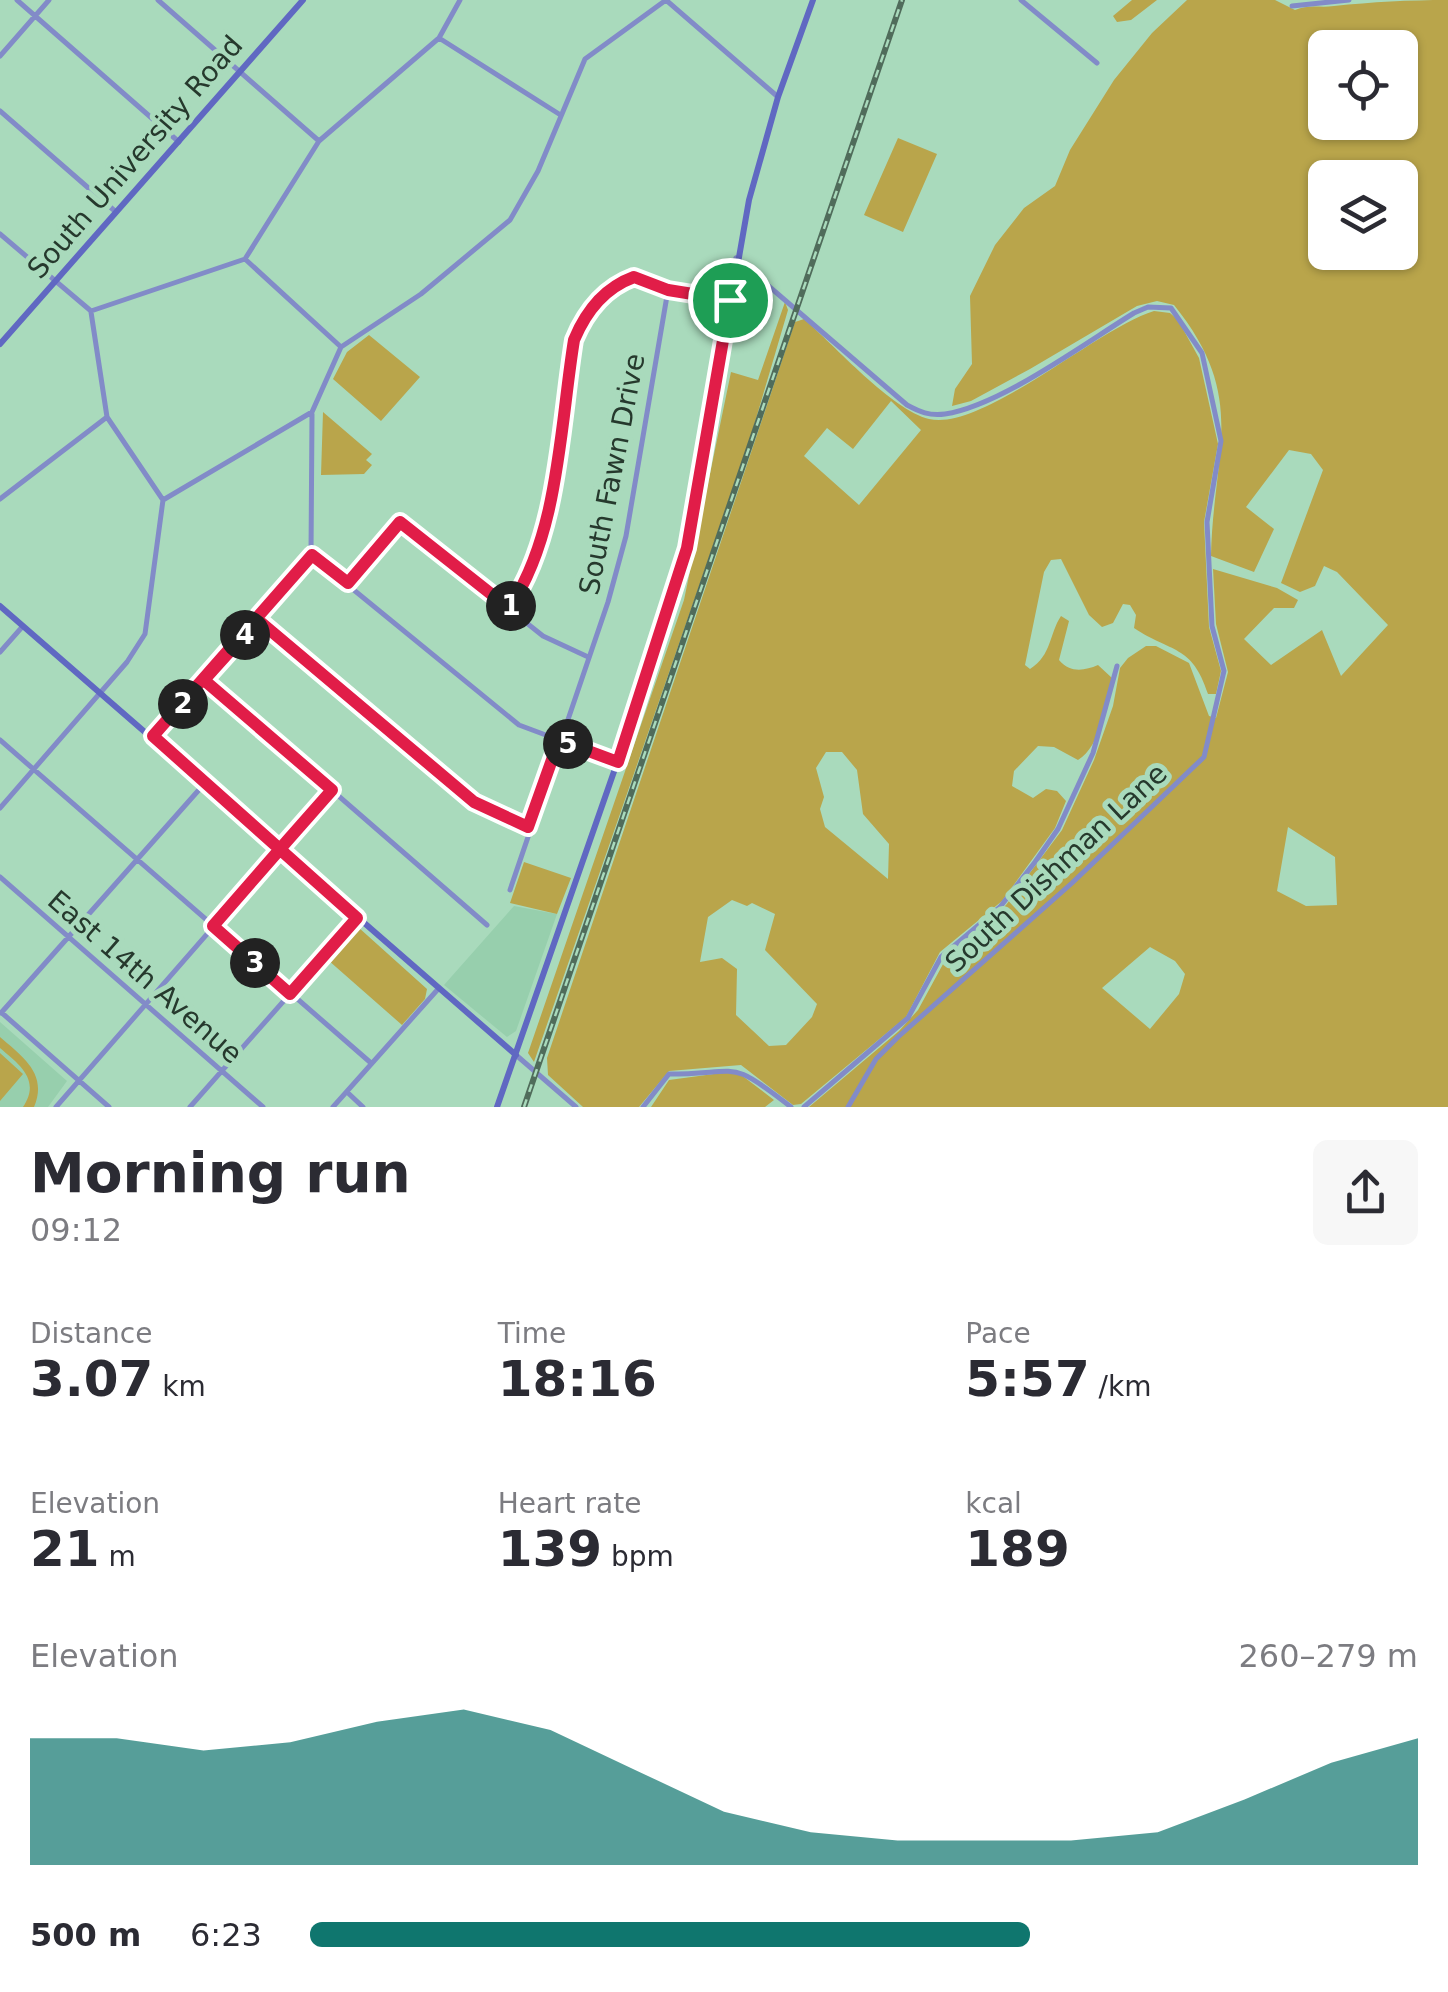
<!DOCTYPE html>
<meta charset="utf-8">
<style>
:root{--surface:#fff;--page:#f7f7f7;--text:#2b2b33;--muted:#7c7c81;--accent:#0f766e}
body{margin:0;font-family:"DejaVu Sans",sans-serif;background:var(--page);color:var(--text);height:100vh;display:flex;flex-direction:column;font-size:38px;white-space:nowrap}
*{box-sizing:border-box;margin:0}
p{font-size:32px;color:var(--muted)}
.icon{flex:none;width:55px;height:55px;fill:none;stroke:currentColor;stroke-width:2;stroke-linecap:round;stroke-linejoin:round}
.map{position:relative;height:1107px;overflow:hidden}
.details{display:flex;flex-direction:column;background:var(--surface);flex:1}
.details>*{flex:none}
.fabs{position:absolute;left:1308px;top:30px;display:grid;gap:20px}
.fabs a{display:grid;place-items:center;width:110px;height:110px;border-radius:15px;background:var(--surface);box-shadow:0 2px 8px #0004;font-size:50px}
.pin{position:absolute;display:grid;place-items:center;width:85px;height:85px;color:#fff;margin:-42px;border:5px solid #fff;border-radius:50%;box-shadow:0 2px 10px #0007}
.km{position:absolute;width:50px;height:50px;margin:-25px;border-radius:50%;background:#222;color:#fff;font-size:28px;line-height:50px;text-align:center}
.round{display:grid;place-items:center;flex:none;width:105px;height:105px;border-radius:15px;background:var(--page)}
.summary{display:flex;align-items:center;justify-content:space-between;height:170px;padding:0 30px}
h1{font-size:55px;font-weight:700;line-height:75px}
.metrics{display:grid;grid-template-columns:repeat(3,1fr);gap:15px;height:170px;padding:10px 30px}
.metrics div{display:grid;align-content:center}
.metrics b{font-size:50px;font-weight:700}
.metrics small{font-size:28px;font-weight:400}
.metrics p{font-size:28px}
.chart{height:280px;padding:20px 30px}
.chart p{display:flex;justify-content:space-between}
.chart svg{width:100%;height:180px;margin-top:10px;fill:var(--accent);opacity:.7}
ul{padding:0 30px;list-style:none;font-size:32px}
li{display:grid;grid-template-columns:160px 120px 1fr;align-items:center;height:75px}
li i{height:25px;border-radius:12px;background:var(--accent)}
.map>svg:first-child{display:block}
</style>
<div class="map">
<svg width="1448" height="1107" viewBox="0 0 1448 1107">
<rect width="100%" height="100%" fill="#a9dabc"/>
<path fill="#97cfad" d="M514,906l43,8 -41,117 -9,6 -63,-52z
M0,1022l67,59 -19,26h-48z"/>
<path fill="#b9a54b" fill-rule="evenodd" d="M1132,0h25l-26,20 -14,2 -4,-6z
M1187,0h88l20,10c14,-6 24,-2 39,-4 38,-4 75,-6 114,-6v1107h-639l90,-76 19,-21 30,-55 58,-50 56,-75 32,-70 19,-54 7,-38 8,-10 18,-12h10l33,17 20,53 7,2 12,-46 -12,-48 -3,-55 64,19 21,12 -4,8h-20l-30,31 27,26 51,-35 19,46 47,-51 -51,-53 -13,-6 -9,20 -15,6 -19,-9 42,-113 -12,-16 -22,-4 -43,57 28,22 -20,43 -43,-16c2,-104 38,-158 -37,-251l-17,-4 -20,5 -107,63 -59,32 -19,5 3,-17 17,-25 -2,-68 25,-51 29,-37 31,-22 15,-36 44,-70 38,-47zM1325,48h75v74h-75zM1325,178h75v74h-75zM1288,827l47,30 2,48 -31,1 -29,-15zM1150,947l25,14 10,13 -6,20 -29,35 -48,-41z
M898,138l39,16 -34,78 -39,-17z
M785,302l3,8 -38,129 -216,623 -6,-9 156,-453 47,-228 27,8z
M1154,311l16,2 8,7 21,38 19,86 -14,78 5,105 12,44 -5,23h-8c-16,-50 -37,-41 -74,-66l2,-13 -6,-10 -7,-1 -10,19 -11,4 -13,-12 -28,-56 -10,1 -7,12 -19,93 5,4c22,-14 19,-35 31,-53l8,5 -10,39c11,13 25,11 39,5l14,13c-5,24 -11,68 -34,82l-24,-13 -16,-1 -24,25 -2,15 21,12 13,-9 11,2 9,10 -11,27 -53,73 -62,51 -34,65 -105,87 -8,1 -52,-40 -72,6 -30,36h-56l-35,-32 -1,-17 248,-736 9,-3c30,26 88,91 125,100 53,13 170,-92 225,-108zM891,401l30,29 -62,75 -55,-49 23,-28 26,21zM826,752h16l15,18 6,44 26,30 -1,35 -63,-52 -5,-18 4,-12 -8,-29zM732,900l15,6 5,-3 23,11 -10,36 52,54 -5,13 -26,28 -17,1 -33,-31 1,-46 -15,-11 -22,4 8,-45z
M369,335l51,42 -39,44 -48,-42 14,-27z
M323,412l49,42 -6,6 6,5 -8,9 -43,1z
M524,862l47,16 -14,36 -47,-11z
M358,927l69,62 -2,10 -23,26 -74,-65z
M0,1037c23,20 48,37 34,70h-11c18,-27 -3,-42 -23,-59z
M0,1053l23,21 -23,27z
M736,1071l38,29 -9,7h-114l18,-27z"/>
<g fill="none" stroke-linecap="round" stroke-linejoin="round">
<path stroke="#828bc8" stroke-width="5" d="M17,0l162,142
M158,0l161,141
M1021,0l76,63
M1292,6l57,-6
M439,38l120,76
M0,56l49,-56
M0,111l116,101
M0,234l91,77
M736,258l171,147c13,7 22,11 38,9 55,-8 140,-71 189,-101l14,-6 23,1 31,45 19,88 -14,81 5,104 12,45 -20,86 -132,126 -174,154 -22,22 -28,48
M245,259l96,88
M91,311l154,-52 74,-118 120,-103 21,-38
M91,312l16,105 56,83
M0,499l107,-82
M311,555l208,170 99,37
M348,583l52,-61 143,114 43,20
M509,608c50,-73 51,-182 65,-267 13,-30 30,-53 60,-64l34,13 61,11
M259,620l214,182 55,25
M0,652l23,-26
M204,679l283,246
M153,737l158,-182 1,-141
M0,740l371,323
M0,808l127,-146 18,-28 18,-134 149,-88 29,-65 80,-53 89,-74 28,-49 47,-112 81,-59 112,97
M0,877l263,230
M510,890l98,-288 18,-66 42,-246
M1,1013l204,-230
M2,1013l107,94
M516,1055l60,52
M347,1092l16,15
M56,1107l276,-316
M190,1107l167,-189
M333,1107l106,-119
M643,1107l26,-33c73,0 58,-17 122,33
M804,1107l104,-89 33,-61 59,-50 35,-45 23,-33 35,-76 24,-87"/>
<path stroke="#6068c2" stroke-width="6" d="M0,344l303,-344
M0,606l516,449
M497,1107l173,-496 25,-102 54,-309 29,-103 35,-97"/>
<defs>
<path id="rail" d="M524,1107l378,-1107"/>
</defs>
<use href="#rail" stroke="#506c5b" stroke-width="6"/>
<use href="#rail" stroke="#a9dabc" stroke-width="2.5" stroke-dasharray="8" stroke-linecap="butt"/>
</g>
<g fill="none" stroke-linecap="round" stroke-linejoin="round">
<defs>
<path id="route" d="M730,300l-62,-10 -34,-13c-30,11 -48,34 -60,63 -14,86 -15,195 -65,268l-109,-86 -52,61 -36,-28 -159,181 204,182 -67,76 -77,-68 61,-70 13,-15 45,-51 -128,-110 54,-60 216,182 54,25 31,-87 59,22 69,-214 43,-248"/>
</defs>
<use href="#route" stroke="#fff" stroke-width="20"/>
<use href="#route" stroke="#e11d48" stroke-width="12"/>
</g>
<g text-anchor="middle" dominant-baseline="central" stroke-width="10" stroke-linejoin="round" paint-order="stroke">
<g font-size="28" fill="#26392d" stroke="#a9dabc">
<text transform="translate(135 157) rotate(-49)">South University Road</text>
<text transform="translate(612 474) rotate(-79)">South Fawn Drive</text>
<text transform="translate(1056 868) rotate(-43)">South Dishman Lane</text>
<text transform="translate(145 977) rotate(41)">East 14th Avenue</text>
</g>
</g>
</svg>
<div class="fabs">
<a><svg class="icon" aria-label="locate" viewBox="0 0 24 24"><circle cx="12" cy="12" r="6"/><path d="M12 2v4M12 18v4M2 12h4M18 12h4"/></svg></a>
<a><svg class="icon" aria-label="layers" viewBox="0 0 24 24"><path d="M12 4l9 5-9 5-9-5zM3 14l9 5 9-5"/></svg></a>
</div>
<div class="pin" style="left:730px;top:300px;background:#1e9e55"><svg class="icon" aria-label="arrive" viewBox="0 0 24 24"><path d="M6 21V4h12l-3 4 3 4H6"/></svg></div>
<b class="km" style="left:511px;top:606px">1</b>
<b class="km" style="left:183px;top:704px">2</b>
<b class="km" style="left:255px;top:963px">3</b>
<b class="km" style="left:245px;top:635px">4</b>
<b class="km" style="left:568px;top:744px">5</b>
</div>
<section class="details">
<div class="summary"><div><h1>Morning run</h1><p>09:12</p></div><a class="round"><svg class="icon" aria-label="share" viewBox="0 0 24 24"><path d="M12 15V3M7 8l5-5 5 5M5 13v7h14v-7"/></svg></a></div>
<div class="metrics">
<div><p>Distance</p><b>3.07<small> km</small></b></div>
<div><p>Time</p><b>18:16</b></div>
<div><p>Pace</p><b>5:57<small> /km</small></b></div>
</div>
<div class="metrics">
<div><p>Elevation</p><b>21<small> m</small></b></div>
<div><p>Heart rate</p><b>139<small> bpm</small></b></div>
<div><p>kcal</p><b>189</b></div>
</div>
<div class="chart"><p><span>Elevation</span>260–279 m</p>
<svg viewBox="0 0 160 44" preserveAspectRatio="none"><path d="M0 44V13L10 13L20 16L30 14L40 9L50 6L60 11L70 21L80 31L90 36L100 38L110 38L120 38L130 36L140 28L150 19L160 13V44z"/></svg>
</div>
<ul>
<li><b>500 m</b>6:23<i style="width:65%"></i></li>
</ul>
</section>
